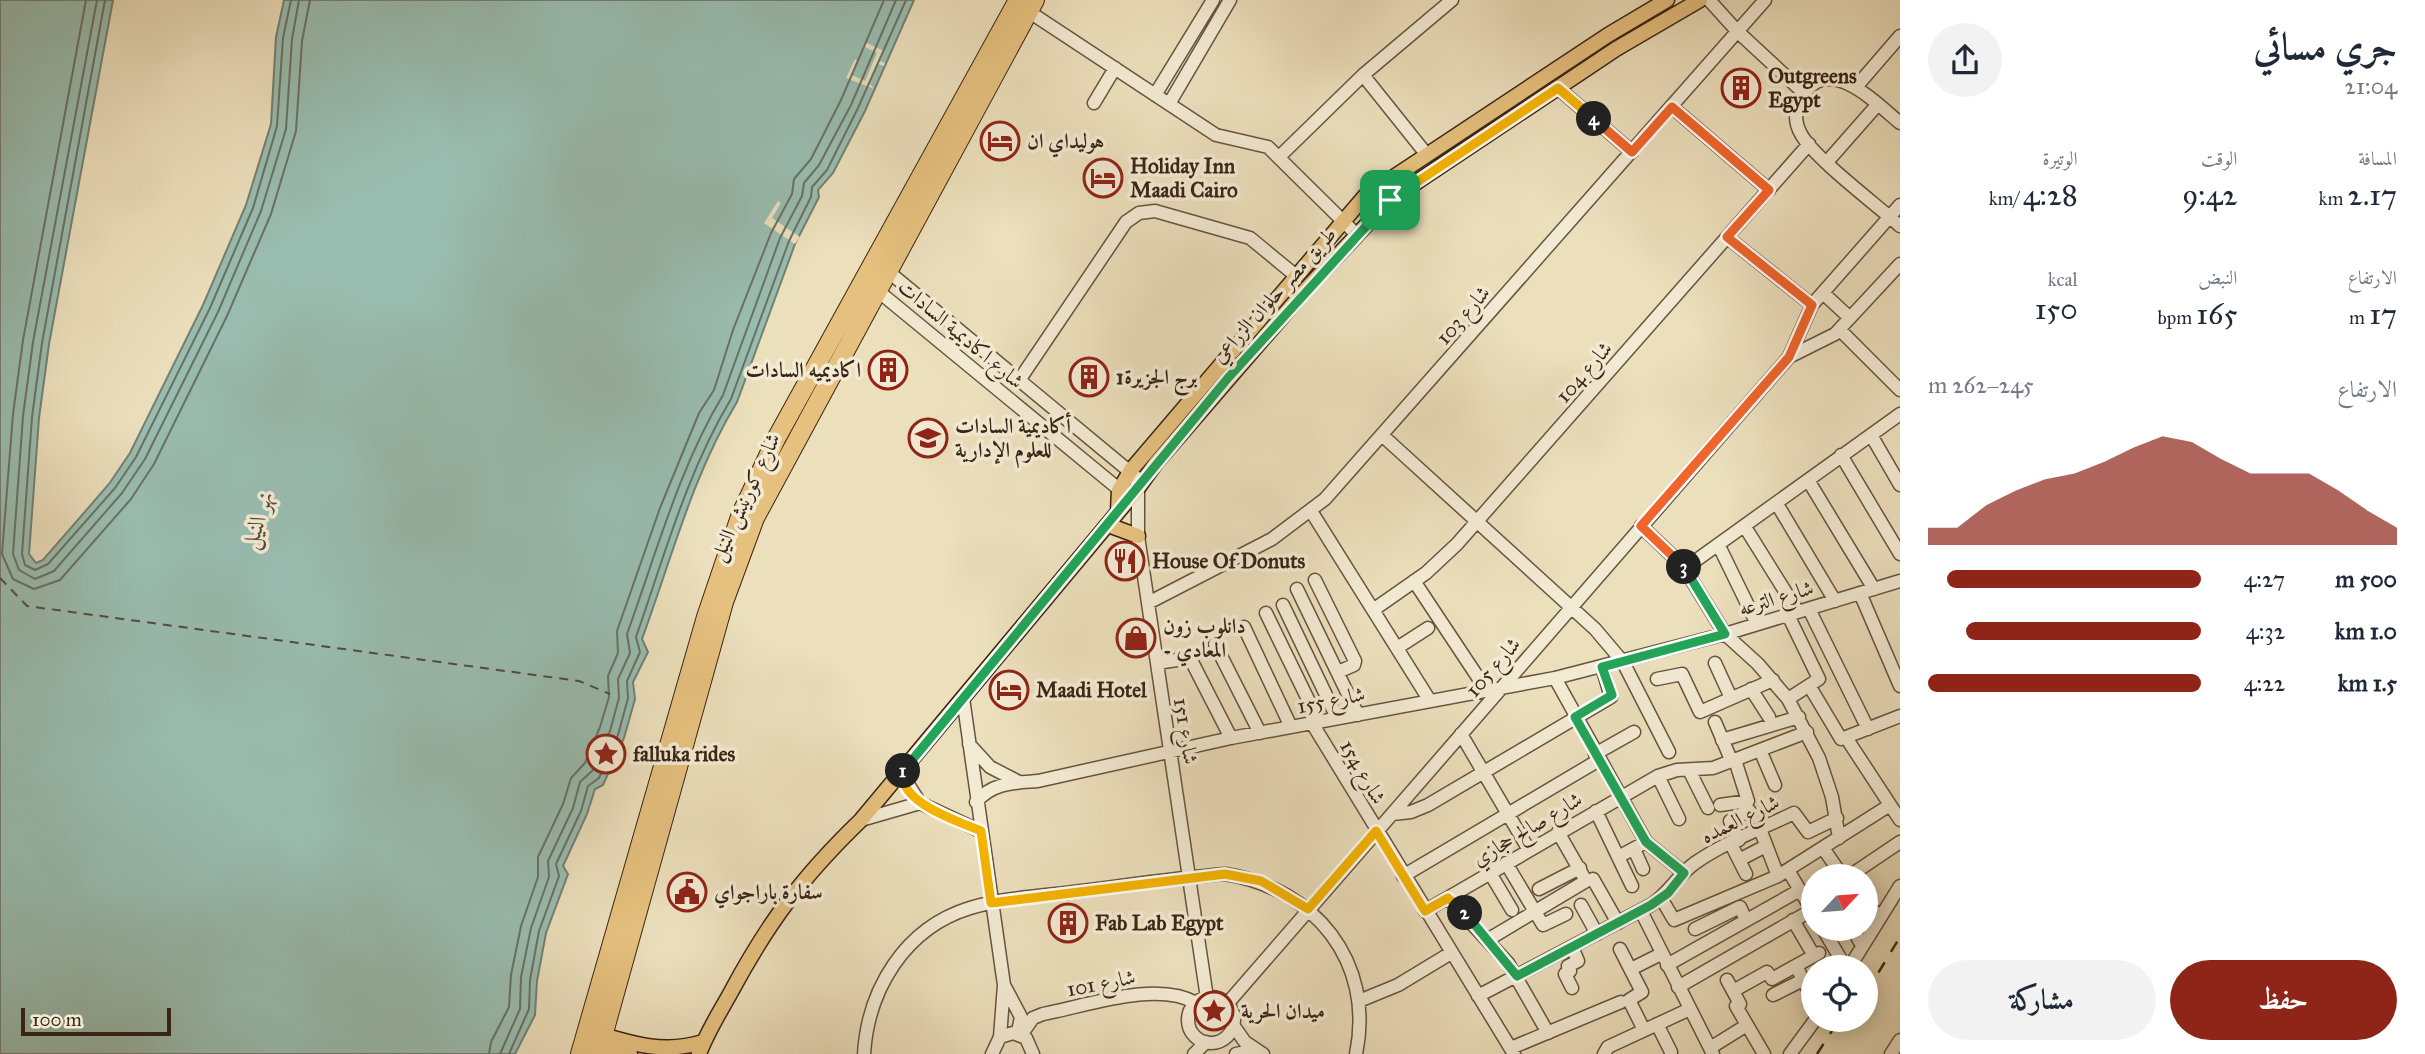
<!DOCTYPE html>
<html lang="ar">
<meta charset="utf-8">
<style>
:root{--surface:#fff;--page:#f2f2f3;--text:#1f2937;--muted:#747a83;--accent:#8f2418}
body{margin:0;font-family:"IM FELL Great Primer",Amiri,serif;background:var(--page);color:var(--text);direction:rtl;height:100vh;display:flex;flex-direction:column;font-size:26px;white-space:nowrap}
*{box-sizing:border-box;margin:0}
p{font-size:23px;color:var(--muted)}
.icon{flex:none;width:38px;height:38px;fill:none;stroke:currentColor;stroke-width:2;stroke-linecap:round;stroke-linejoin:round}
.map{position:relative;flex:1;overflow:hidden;direction:ltr}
.sheet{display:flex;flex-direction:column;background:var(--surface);width:525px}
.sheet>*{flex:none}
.needle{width:46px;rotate:64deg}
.buttons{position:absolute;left:1801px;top:864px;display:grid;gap:14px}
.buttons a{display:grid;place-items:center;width:77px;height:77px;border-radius:50%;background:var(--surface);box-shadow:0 4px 18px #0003;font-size:35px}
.scale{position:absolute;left:21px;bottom:18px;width:150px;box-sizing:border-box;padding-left:7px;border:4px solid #392515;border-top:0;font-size:19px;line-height:24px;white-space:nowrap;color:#392515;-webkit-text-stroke:5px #f3ead3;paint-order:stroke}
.pin{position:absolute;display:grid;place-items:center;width:60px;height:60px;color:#fff;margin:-30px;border-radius:14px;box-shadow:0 4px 10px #0006}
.km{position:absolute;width:35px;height:35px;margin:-18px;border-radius:50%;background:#222;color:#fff;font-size:19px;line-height:35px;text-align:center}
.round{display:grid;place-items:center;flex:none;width:74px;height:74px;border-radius:37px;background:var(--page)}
.head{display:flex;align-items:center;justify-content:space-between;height:119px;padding:0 28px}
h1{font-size:38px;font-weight:600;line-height:52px}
.figures{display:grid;grid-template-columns:repeat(3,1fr);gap:10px;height:119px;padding:7px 28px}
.figures div{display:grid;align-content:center}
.figures b{font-size:30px;font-weight:600}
.figures small{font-size:19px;font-weight:400}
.figures p{font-size:19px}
.chart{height:196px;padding:14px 28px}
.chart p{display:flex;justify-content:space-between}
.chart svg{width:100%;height:126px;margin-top:7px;fill:var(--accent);opacity:.7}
.button{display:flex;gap:14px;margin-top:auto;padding:14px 28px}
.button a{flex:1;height:80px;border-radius:42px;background:var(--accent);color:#fff;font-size:28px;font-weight:600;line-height:80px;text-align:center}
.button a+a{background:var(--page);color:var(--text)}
ul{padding:0 28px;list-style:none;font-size:23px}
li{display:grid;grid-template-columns:112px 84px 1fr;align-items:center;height:52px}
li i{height:18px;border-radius:9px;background:var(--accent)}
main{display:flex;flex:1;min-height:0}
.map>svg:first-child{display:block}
</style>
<main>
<section class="sheet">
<div class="head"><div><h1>جري مسائي</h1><p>21:04</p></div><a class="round"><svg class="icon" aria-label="share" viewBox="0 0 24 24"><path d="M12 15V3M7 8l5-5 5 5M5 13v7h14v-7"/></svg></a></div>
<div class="figures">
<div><p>المسافة</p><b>2.17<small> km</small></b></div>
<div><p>الوقت</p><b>9:42</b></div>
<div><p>الوتيرة</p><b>4:28<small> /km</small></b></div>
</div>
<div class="figures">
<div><p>الارتفاع</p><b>17<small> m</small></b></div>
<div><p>النبض</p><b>165<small> bpm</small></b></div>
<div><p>kcal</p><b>150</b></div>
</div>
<div class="chart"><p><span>الارتفاع</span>245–262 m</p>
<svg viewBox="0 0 160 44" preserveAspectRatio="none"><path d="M0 44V38L10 38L20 30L30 25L40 21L50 19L60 15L70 10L80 6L90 8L100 14L110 19L120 19L130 19L140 25L150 32L160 38V44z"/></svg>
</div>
<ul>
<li><b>500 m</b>4:27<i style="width:93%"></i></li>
<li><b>1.0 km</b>4:32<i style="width:86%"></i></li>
<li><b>1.5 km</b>4:22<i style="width:100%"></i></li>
</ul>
<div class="button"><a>حفظ</a><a>مشاركة</a></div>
</section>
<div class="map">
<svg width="1900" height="1054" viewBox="0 0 1900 1054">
<rect width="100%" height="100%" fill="#ecdfbc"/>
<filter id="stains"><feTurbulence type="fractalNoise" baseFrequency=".00286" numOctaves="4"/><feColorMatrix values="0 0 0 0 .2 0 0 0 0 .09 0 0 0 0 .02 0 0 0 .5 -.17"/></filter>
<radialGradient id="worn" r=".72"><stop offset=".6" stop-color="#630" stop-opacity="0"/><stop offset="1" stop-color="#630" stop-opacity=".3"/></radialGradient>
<path fill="#99bdb1" stroke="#738073" stroke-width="2" d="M0,0h113l-64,344 -10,74 -10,136 7,9 7,-3 66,-76 21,-31 73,-148 43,-100 25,-81 5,-87 8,-37h630l-49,111 -32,62 -15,17 1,7 -24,47 -58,158c-44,72 -66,158 -95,237l6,13 -15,30 2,17 -11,39 -21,47 -8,4 -8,25 -24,52 5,8 -22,59 -9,48 -2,34 -20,39h-515z"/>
<path fill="#ecdfbc" d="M865,42l19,9 -4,10 5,2 -1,3 -6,-2 -8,20 4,5 -28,-11 9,-19 3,2 -6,14 13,6 12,-28 -14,-7z
M778,201l3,2 -9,15 28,19 -5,7 -31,-21z"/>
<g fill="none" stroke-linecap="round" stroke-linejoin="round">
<path stroke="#697163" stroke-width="2" d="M86,0l-63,340 -10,74 -11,140 11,25 21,10 26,-9 71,-81 23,-35 73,-148 44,-102 25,-83 6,-90 8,-41
M97,0l-64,342 -10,74 -10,138 6,16 16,9 19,-8 68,-78 23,-34 73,-147 43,-101 25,-82 6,-90 7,-39
M105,0l-63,343 -10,74 -10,137 3,11 10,5 13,-6 67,-76 21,-31 74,-149 43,-100 24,-82 6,-88 8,-38
M489,1054l2,-12 18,-35 2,-32 10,-49 17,-49v-20l25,-53 8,-26 14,-15 15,-36 9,-30 -1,-21 10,-23 -1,-22 43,-123 39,-95 15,-23 19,-60 38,-97 21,-39 2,-15 17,-20 30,-59 43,-100
M500,1054l20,-45 1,-32 10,-49 18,-51 -1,-16 25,-53 7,-26 13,-12 17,-39 9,-33 -1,-19 12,-26 -3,-19c29,-80 52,-166 96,-239l57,-157 22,-42 2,-13 15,-18 32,-60 45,-105
M509,1054l20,-45 1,-29 9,-49 20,-55 -3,-12 25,-53 7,-25 11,-8 19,-43 10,-37 -1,-17 13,-29 -4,-15c28,-80 51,-165 95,-238l58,-158 22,-44 1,-10 15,-17 31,-62 48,-108"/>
<path stroke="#514b3c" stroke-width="2" stroke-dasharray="9 7" stroke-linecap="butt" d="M0,578l27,28 552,75 31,13"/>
<defs>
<path id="minor" d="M1709,0l28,31 67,62
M1028,11l188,124 52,12 88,87
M1363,75l64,80
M1856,87l44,-51
M1558,88l74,64
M1155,95l58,-95
M1094,103l21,-35
M1169,104l61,-104
M1672,107l97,83
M1900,123c-24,-20 -72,-71 -98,-26 -7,12 -8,25 -1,37 13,24 76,71 99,92
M1279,157l84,-82 89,-75
M1827,162l51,-58
M1727,237l85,68
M884,268l251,208 3,12v48l69,462
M872,286l254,209
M1823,293l27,25
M1840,330l60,60
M1789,357l46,-23 65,-70
M1020,379l106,-157 13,-9 16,-2 95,27 45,37
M1871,435l29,50
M1383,436l212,193 28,33 46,90
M1841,455l59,99
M1808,480l66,109
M1777,504l58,97
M1311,511l119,190
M1641,526l42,40 42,68 33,30 30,35 31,59 13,39 7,41
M1745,527l53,85
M1719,546l38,78
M1684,569l216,-155
M1315,580l40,81 -1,4 -16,7
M1414,581l73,110
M1297,589l61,126
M1860,593l40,93
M1148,603l124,-64 53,-40 440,-499
M1283,605l54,113
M1809,609l59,120
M1373,610l53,-37 31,-29 352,-400
M1266,613l53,109
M1788,615l31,64 -31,20
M1244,627l47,100
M1215,644l45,89
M1397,648l31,-20
M1157,663l33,-5 41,80
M1715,663l16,35
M1555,678l91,164 38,31
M1657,679l25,-5 18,38 73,-32
M1810,687l31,52 59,-23
M1751,689l18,28
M963,698l41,287 -4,52
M1715,722l17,40
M1312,723l202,331
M1461,734l68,116
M1847,739l53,81
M1722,740l77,-23
M969,744l21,23 27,14
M1760,750l15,35
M1595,754l39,-22
M1689,770l19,38
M901,773l19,30 60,28
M1658,776l21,43
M976,802c17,-20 38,-19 62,-21l193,-43 324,-60 170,-44 175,-53
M1720,805l28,-4 -13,-41
M1596,811l36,75
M1392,814l19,-2 17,-7 183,-108 -9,-30
M861,820l59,-17
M1760,829l18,47
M1739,840l-9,-19 19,-11
M1731,844l15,30
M1823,848l20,29
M1634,849l9,20
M1618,857l28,-15
M1739,860l23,-12
M1506,863l37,62 23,-11
M1788,870l25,42
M1490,873l22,37
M1403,876l196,-116
M1848,877l52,-35
M1593,879l25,44
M1539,889l41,-21
M1448,898l60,65 40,70
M1661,898l13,22 104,-44 112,-71
M1581,905l16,29
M1866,905l14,11
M1425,911l233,-135 19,-6 36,-2 94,-36
M1641,911l72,143
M1793,920l17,29
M1695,929l45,-22 6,13
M1823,929l23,39
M1853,929l9,17
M1489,939l97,-58 -28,-49
M1620,949l22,43 -13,8 15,30
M1667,965l133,-75
M1796,966l17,33
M1849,968l51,-82
M1631,969l30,-15
M1727,980l13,24 -4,2 28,48
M1004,985l17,32 -3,15
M1678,987l134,-77
M1572,988l-7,-14 5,-3 -2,-5 10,-5 -6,-14
M1733,991l34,-19 5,7 47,-26
M1773,995l30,-15
M1478,996l173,-91c18,-12 27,-30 44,-42 30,-21 66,-34 99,-50l14,19 29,-14
M1188 1020a23 23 0 1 1 46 0a23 23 0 1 1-46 0Z
M1359,1001l39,-16 53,-32
M1227,1004l562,-647 23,-52 88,-100
M1657,1024l14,28
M1233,1025l12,17 18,12
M1021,1035l12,-17 10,-4c43,-8 114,-34 153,-11
M1511,1048l110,-46
M1710,1048l37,-23
M864,1054c4,-65 41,-126 106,-146 36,-11 75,-12 111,-17 48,-6 96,-13 144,-17 90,14 150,88 131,180
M992,1054l8,-17 13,-4 13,5 7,16
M1194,1054l12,-12
M1236,1054l20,-4
M1604,1054l4,-7 82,-38
M1790,1054l25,-34
M1891,1054l9,-14"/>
<path id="major" d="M1118,511l1,-21 12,-20 234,-274 243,-161 59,-35
M1108,525l30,11
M596,1033c36,11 69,21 107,9
M591,1043l39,11
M699,1054c8,-22 21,-42 32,-62 38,-71 72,-116 130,-172l277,-332 18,-25 151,-175 83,-88 226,-151 84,-49"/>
<path id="highway" d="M580,1054l126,-437 35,-103 35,-75 242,-439
M598,1054l126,-452 31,-84 280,-518"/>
</defs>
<use href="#minor" stroke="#66543f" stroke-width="15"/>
<use href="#major" stroke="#392515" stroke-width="17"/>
<use href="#highway" stroke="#392515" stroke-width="20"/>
<use href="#minor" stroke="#f3ead3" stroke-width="12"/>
<use href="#major" stroke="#e6c07e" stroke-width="14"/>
<use href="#highway" stroke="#e6c07e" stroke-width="18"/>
<path stroke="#392515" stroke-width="2.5" stroke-dasharray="12 12" stroke-linecap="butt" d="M1866,993l34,-56
M1817,1054l22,-34"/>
</g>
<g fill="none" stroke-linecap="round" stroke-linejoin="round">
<defs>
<path id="split-1" d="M903,771l325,-393 162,-178"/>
<path id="split-2" d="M903,771c-6,31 55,50 78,60l10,72 234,-29 36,7 47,28 68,-78 49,80 23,-13 17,15"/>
<path id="split-3" d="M1465,913l52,63 134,-71 17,-12 16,-20 -38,-31 -71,-125 37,-22 -10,-28 123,-33 -41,-67"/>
<path id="split-4" d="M1594,119l38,33 40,-45 97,83 -42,47 85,68 -23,52 -148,169 43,41"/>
<path id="split-5" d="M1390,200l168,-112 36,31"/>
</defs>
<use href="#split-1" stroke="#fff" stroke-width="14"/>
<use href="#split-2" stroke="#fff" stroke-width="14"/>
<use href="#split-3" stroke="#fff" stroke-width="14"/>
<use href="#split-4" stroke="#fff" stroke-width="14"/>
<use href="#split-5" stroke="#fff" stroke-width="14"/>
<use href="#split-1" stroke="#22a559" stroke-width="9"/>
<use href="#split-2" stroke="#f5b400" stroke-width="9"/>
<use href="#split-3" stroke="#22a559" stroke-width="9"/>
<use href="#split-4" stroke="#f0652b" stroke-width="9"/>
<use href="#split-5" stroke="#f5b400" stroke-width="9"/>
</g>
<defs>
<symbol id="building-ring" viewBox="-11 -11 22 22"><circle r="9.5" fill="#f3ead3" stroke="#8f2418" stroke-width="1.5"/><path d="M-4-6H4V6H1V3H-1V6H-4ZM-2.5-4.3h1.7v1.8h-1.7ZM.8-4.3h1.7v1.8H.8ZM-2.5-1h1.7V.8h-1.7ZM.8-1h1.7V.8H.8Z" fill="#8f2418"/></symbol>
<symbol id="hotel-ring" viewBox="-11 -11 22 22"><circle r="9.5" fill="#f3ead3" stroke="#8f2418" stroke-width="1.5"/><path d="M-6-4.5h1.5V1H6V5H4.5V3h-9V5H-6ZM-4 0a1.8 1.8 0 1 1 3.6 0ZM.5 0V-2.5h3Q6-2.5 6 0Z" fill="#8f2418"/></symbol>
<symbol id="university-ring" viewBox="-11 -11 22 22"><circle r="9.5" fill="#f3ead3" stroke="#8f2418" stroke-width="1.5"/><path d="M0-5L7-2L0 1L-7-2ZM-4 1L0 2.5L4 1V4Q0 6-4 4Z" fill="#8f2418"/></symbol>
<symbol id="restaurant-ring" viewBox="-11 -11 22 22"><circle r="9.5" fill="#f3ead3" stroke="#8f2418" stroke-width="1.5"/><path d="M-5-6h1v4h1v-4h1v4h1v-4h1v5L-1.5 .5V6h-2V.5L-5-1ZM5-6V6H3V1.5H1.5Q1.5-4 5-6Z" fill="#8f2418"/></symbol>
<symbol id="shop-ring" viewBox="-11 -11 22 22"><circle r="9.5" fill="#f3ead3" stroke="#8f2418" stroke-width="1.5"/><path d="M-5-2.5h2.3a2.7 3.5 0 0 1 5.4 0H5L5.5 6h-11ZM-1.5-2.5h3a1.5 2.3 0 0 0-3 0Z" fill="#8f2418"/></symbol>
<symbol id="sight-ring" viewBox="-11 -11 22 22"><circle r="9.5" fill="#f3ead3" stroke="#8f2418" stroke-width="1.5"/><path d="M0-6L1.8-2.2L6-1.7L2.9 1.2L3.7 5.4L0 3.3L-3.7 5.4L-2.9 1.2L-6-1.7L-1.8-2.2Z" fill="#8f2418"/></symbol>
<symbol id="civic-ring" viewBox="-11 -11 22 22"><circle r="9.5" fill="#f3ead3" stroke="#8f2418" stroke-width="1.5"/><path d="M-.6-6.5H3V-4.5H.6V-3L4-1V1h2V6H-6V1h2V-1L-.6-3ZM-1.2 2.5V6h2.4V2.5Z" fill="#8f2418"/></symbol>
</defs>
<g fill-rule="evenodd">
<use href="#building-ring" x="1719" y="66" width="44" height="44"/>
<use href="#hotel-ring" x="978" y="119" width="44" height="44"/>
<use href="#hotel-ring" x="1081" y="156" width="44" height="44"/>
<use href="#building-ring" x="866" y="348" width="44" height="44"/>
<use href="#building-ring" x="1067" y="355" width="44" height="44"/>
<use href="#university-ring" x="906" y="416" width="44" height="44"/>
<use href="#restaurant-ring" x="1103" y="539" width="44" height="44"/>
<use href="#shop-ring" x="1114" y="616" width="44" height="44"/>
<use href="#hotel-ring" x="987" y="668" width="44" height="44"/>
<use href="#sight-ring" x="584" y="732" width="44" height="44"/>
<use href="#civic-ring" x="665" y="870" width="44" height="44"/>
<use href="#building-ring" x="1046" y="901" width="44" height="44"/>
<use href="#sight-ring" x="1192" y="989" width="44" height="44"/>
</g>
<g text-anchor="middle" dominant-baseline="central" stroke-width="7" stroke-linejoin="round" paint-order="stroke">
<g font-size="21" font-weight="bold" fill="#392515" stroke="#f3ead3" text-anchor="start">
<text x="1768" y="76">Outgreens<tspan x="1768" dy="24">Egypt</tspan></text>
<text x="1027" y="141">هوليداي ان</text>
<text x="1130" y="166">Holiday Inn<tspan x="1130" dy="24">Maadi Cairo</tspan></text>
<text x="861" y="370" text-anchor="end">اكاديميه السادات</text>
<text x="1116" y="377">برج الجزيرة1</text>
<text x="955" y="426">أكاديمية السادات<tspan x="955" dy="24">للعلوم الإدارية</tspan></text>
<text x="1152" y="561">House Of Donuts</text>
<text x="1163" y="626">دانلوب زون<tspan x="1163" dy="24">- المعادي</tspan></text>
<text x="1036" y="690">Maadi Hotel</text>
<text x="633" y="754">falluka rides</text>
<text x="714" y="892">سفارة باراجواي</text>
<text x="1095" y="923">Fab Lab Egypt</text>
<text x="1241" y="1011">ميدان الحرية</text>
</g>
<g font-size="21" fill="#392515" stroke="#f3ead3">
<text transform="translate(1274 295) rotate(-48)">طريق مصر حلوان الزراعي</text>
<text transform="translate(1463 315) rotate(-49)">شارع 103</text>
<text transform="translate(961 334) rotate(40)">شارع اكاديمية السادات</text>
<text transform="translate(1584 372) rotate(-49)">شارع 104</text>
<text transform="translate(745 497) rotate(-65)">شارع كورنيش النيل</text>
<text transform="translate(1776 598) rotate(-17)">شارع الترعه</text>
<text transform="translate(1493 667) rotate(-49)">شارع 105</text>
<text transform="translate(1331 700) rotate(-11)">شارع 155</text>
<text transform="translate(1186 731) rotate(81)">شارع 151</text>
<text transform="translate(1363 772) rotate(60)">شارع 154</text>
<text transform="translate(1740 819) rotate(-26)">شارع العمده</text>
<text transform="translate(1527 829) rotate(-31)">شارع صالح حجازي</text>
<text transform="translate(1101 983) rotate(-11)">شارع 101</text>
</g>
<g font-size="23" font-style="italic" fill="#514b3c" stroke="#f3ead3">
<text transform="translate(257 520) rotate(-73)">نهر النيل</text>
</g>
</g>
<rect width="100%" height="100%" filter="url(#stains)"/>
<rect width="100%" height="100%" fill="url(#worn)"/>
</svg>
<div class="buttons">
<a><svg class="needle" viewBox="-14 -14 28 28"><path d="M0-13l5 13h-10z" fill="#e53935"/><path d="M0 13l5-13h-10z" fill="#747a83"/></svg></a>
<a><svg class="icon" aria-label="locate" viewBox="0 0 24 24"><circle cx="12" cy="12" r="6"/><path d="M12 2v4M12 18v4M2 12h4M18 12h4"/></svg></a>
</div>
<div class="scale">100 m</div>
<div class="pin" style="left:1390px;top:200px;background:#1e9e55"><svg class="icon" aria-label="arrive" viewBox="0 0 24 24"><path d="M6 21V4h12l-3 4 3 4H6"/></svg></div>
<b class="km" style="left:903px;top:771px">1</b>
<b class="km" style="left:1465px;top:913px">2</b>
<b class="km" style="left:1684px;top:567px">3</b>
<b class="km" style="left:1594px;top:119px">4</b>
</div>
</main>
